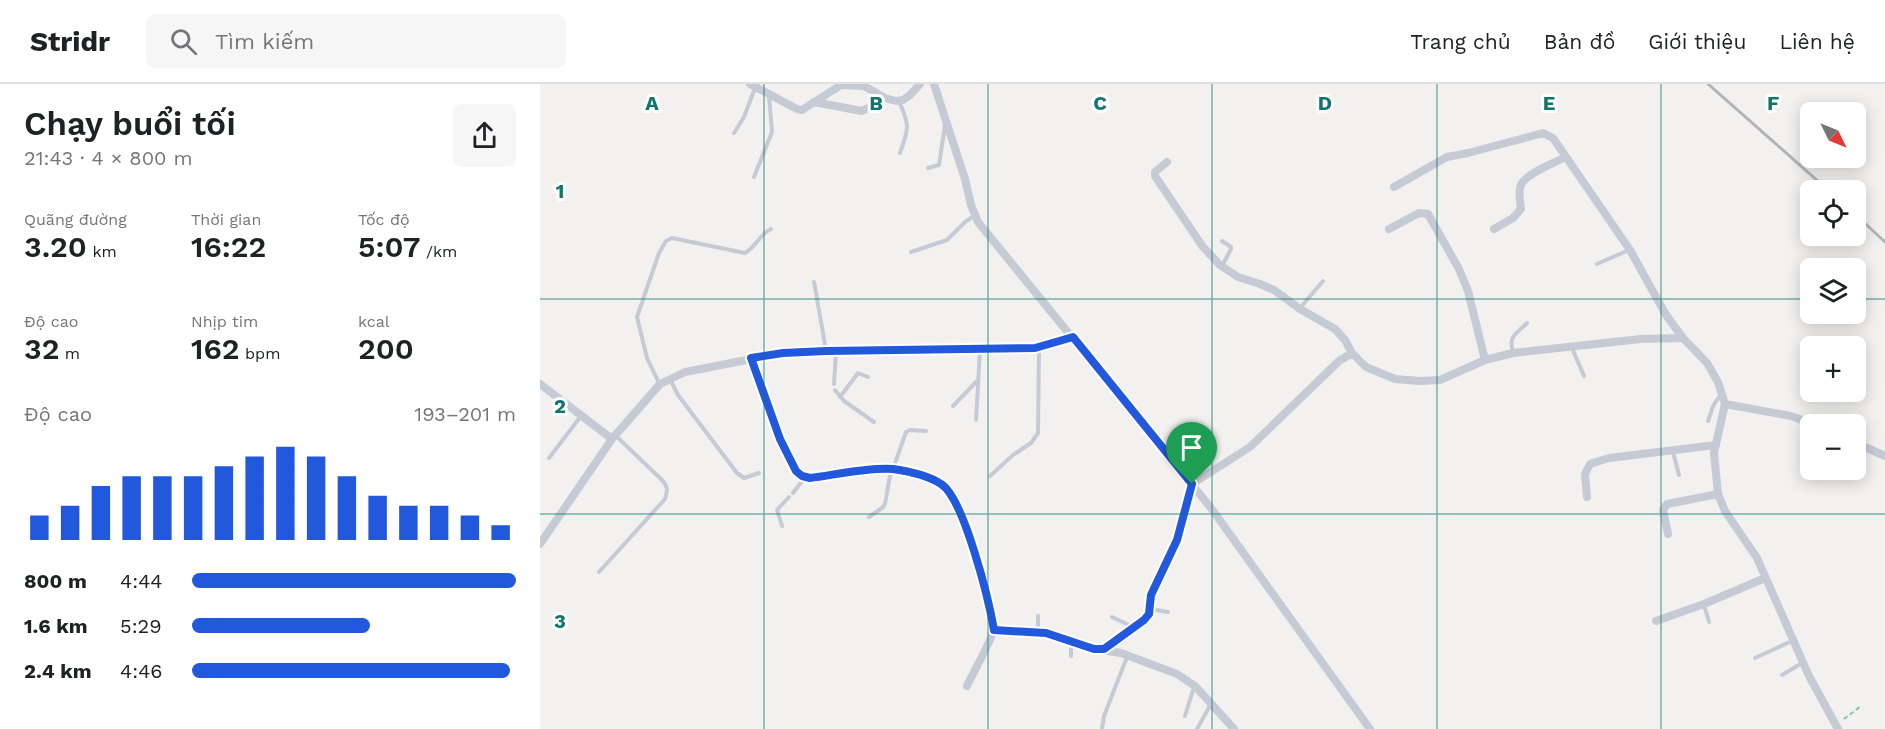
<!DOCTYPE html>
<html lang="vi">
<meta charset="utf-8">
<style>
:root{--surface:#fff;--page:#f6f6f6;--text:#202124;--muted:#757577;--line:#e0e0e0;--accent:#2258db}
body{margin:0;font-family:"Work Sans",sans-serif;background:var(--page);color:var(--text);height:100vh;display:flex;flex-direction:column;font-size:22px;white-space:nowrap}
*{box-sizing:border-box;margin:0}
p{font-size:20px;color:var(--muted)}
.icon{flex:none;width:33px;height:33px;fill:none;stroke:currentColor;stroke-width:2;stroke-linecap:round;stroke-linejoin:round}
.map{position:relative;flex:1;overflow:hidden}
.drawer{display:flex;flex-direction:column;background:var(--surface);width:540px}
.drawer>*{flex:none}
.needle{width:39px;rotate:133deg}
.tools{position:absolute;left:1260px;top:18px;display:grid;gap:12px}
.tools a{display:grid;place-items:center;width:66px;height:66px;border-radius:9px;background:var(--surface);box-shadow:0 3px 15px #0003;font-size:30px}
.pin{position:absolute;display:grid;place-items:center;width:51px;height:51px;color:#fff;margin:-62px -26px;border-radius:50% 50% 50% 0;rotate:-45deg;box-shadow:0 0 6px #0007}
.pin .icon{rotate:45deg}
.round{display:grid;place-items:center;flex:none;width:63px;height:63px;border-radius:9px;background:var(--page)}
.headline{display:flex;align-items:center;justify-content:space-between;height:102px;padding:0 24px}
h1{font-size:33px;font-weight:600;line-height:45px}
.metrics{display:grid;grid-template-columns:repeat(3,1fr);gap:9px;height:102px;padding:6px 24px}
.metrics div{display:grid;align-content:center}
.metrics b{font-size:30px;font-weight:600}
.metrics small{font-size:16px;font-weight:400}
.metrics p{font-size:16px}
.chart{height:168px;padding:12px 24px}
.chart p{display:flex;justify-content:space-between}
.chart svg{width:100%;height:108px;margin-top:6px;stroke:var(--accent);stroke-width:6}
ul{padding:0 24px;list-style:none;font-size:20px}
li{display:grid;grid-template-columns:96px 72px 1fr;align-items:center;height:45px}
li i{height:15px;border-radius:8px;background:var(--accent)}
header{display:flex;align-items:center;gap:36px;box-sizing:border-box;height:84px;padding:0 30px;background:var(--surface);border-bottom:2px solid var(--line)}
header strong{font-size:28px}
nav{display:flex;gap:33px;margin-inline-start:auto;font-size:21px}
.search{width:420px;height:54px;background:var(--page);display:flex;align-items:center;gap:15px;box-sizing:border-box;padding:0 21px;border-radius:9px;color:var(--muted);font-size:22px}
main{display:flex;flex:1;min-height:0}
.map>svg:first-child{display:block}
</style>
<header>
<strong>Stridr</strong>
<div class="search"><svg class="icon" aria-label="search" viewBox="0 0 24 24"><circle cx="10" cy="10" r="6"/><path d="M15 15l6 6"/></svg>Tìm kiếm</div>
<nav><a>Trang chủ</a><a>Bản đồ</a><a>Giới thiệu</a><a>Liên hệ</a></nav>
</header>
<main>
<section class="drawer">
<div class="headline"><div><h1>Chạy buổi tối</h1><p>21:43 · 4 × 800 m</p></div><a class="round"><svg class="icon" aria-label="share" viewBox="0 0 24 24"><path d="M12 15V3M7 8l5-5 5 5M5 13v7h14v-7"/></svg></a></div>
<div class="metrics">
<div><p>Quãng đường</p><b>3.20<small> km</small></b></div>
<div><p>Thời gian</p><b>16:22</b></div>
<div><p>Tốc độ</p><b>5:07<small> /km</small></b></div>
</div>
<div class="metrics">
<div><p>Độ cao</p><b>32<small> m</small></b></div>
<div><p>Nhịp tim</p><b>162<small> bpm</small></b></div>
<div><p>kcal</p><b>200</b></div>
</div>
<div class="chart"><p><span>Độ cao</span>193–201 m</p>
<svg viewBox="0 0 160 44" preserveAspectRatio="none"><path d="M5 44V34M15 44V30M25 44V22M35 44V18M45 44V18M55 44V18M65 44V14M75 44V10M85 44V6M95 44V10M105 44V18M115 44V26M125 44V30M135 44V30M145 44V34M155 44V38"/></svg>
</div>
<ul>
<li><b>800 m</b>4:44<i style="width:100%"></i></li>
<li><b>1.6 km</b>5:29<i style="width:55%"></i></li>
<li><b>2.4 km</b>4:46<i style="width:98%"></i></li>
</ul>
</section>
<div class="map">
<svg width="1345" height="645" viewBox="0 0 1345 645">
<rect width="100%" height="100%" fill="#f2f1f0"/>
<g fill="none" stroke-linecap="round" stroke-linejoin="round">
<path stroke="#7bcaae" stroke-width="2" stroke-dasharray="4.5 3" stroke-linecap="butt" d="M1304,635l17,-13"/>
<path stroke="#c5cad4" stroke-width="4" d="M359,17c11,25 10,27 1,52
M194,49l10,-16 11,-29
M388,84l11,-3 6,-40
M214,93l18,-45 -3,-36
M682,157l9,6v2l-9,17
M371,168l36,-12 18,-18 9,-6
M1057,180l32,-14
M274,198l12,68
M760,224l23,-27
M1032,264l12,28
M973,268c-5,-16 3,-18 14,-29
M130,295l8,16 59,78 7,5 15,-5
M119,299l-12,-25 -10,-41 22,-64 7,-12 6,-3 73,15c11,-6 15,-19 26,-24
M294,300l2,-32
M295,306l9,11 30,21
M300,313l18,-24 10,4
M413,322l25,-26
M436,336l4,-70
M1168,337l5,-15 8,-12
M1133,368l6,23
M9,374l32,-42
M353,385l13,-37 4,-2 16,1
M450,392l23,-21 18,-12 7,-10 1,-85
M253,409l12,-16
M329,433l13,-9 3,-4 6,-34
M242,442l-5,-16 12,-13
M59,488l66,-73c3,-9 3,-13 -4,-20l-45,-43
M1164,521l5,17
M610,525l18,3
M572,533l21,10
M498,547v-15
M531,572v-15
M1215,574l37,-17
M1242,591l20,-12
M645,632l9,-29
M562,645l2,-13 23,-59
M657,645l14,-25"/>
<path stroke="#c5cad4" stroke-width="8" d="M210,0l47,25 5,1 39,-25 23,1 21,12 11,3 7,-1 7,-5 10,-11
M394,0l31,95 6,26 7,17 233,286 159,221
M274,18l48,9 8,-4 9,-11
M627,78l-12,10v4l48,71 17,18 18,12 22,7 14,6 26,19 35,20 10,11 7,13
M854,103l53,-30 21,-4 75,-20 10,5 77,112 36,65 17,23 24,25 11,19 7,22 -11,49 4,41 7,17 32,47 52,118 29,53
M849,145l30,-16 9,1 31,55 9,22 17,69
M954,145l19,-11 8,-9c-1,-7 -3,-18 0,-24 4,-11 35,-23 45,-28
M211,274l29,81 16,32 6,5 8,2c42,-5 92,-18 131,5 19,12 53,121 53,145 -1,11 -22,46 -27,58
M0,300l72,55
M1185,320l66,12 22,8
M1316,359l29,13
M1047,413l-2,-23 5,-10 19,-6 107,-13
M1128,450l-5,-24 4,-6 51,-10
M0,460l72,-105 48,-55 25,-12 98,-19 252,-5 38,-11
M1116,537l48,-17 61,-26
M454,546l52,3 48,16 27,4 56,21 18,12 39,43
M564,565l40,-29 5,-6 2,-19 26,-55 15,-56 58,-37 89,-86 13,-8 14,14 29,12 25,2 20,-1 45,-20 28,-7 128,-14 42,-1"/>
<path stroke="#b3b4ba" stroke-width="3" d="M1168,0l120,106
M1316,131l29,27"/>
</g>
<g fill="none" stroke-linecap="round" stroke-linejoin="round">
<defs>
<path id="route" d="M533,253l119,147 -15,56 -26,55 -2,19 -5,6 -40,29h-10l-48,-16 -52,-3c-5,-29 -30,-132 -53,-146 -12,-8 -34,-13 -48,-15 -24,-2 -59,6 -83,9l-8,-2 -6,-5 -16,-32 -29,-81 32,-5 43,-2 209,-3z"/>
</defs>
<use href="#route" stroke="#fff" stroke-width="12"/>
<use href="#route" stroke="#2258db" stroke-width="8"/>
</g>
<path fill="none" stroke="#0f766e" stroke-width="1.5" stroke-opacity="0.55" d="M224,0v645M448,0v645M672,0v645M897,0v645M1121,0v645M0,215h1270M1316,215h29M0,430h1345"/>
<g font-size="20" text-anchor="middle" font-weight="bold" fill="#0f766e" stroke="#fff" stroke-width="6" stroke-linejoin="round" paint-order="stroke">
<text x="112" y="26">A</text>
<text x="336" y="26">B</text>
<text x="560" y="26">C</text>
<text x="785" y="26">D</text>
<text x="1009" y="26">E</text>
<text x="1233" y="26">F</text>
<text x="20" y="114">1</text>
<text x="20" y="329">2</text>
<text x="20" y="544">3</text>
</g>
</svg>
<div class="tools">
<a><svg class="needle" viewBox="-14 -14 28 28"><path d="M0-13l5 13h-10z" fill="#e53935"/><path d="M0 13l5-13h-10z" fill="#757577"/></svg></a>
<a><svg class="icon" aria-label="locate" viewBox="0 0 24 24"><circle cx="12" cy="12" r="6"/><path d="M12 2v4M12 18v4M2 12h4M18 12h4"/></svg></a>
<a><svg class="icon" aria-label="layers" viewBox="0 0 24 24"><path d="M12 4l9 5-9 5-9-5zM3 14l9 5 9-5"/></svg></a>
<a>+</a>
<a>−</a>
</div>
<div class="pin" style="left:652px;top:400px;background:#1e9e55"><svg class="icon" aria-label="arrive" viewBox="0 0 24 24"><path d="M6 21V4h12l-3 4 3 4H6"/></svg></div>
</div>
</main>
